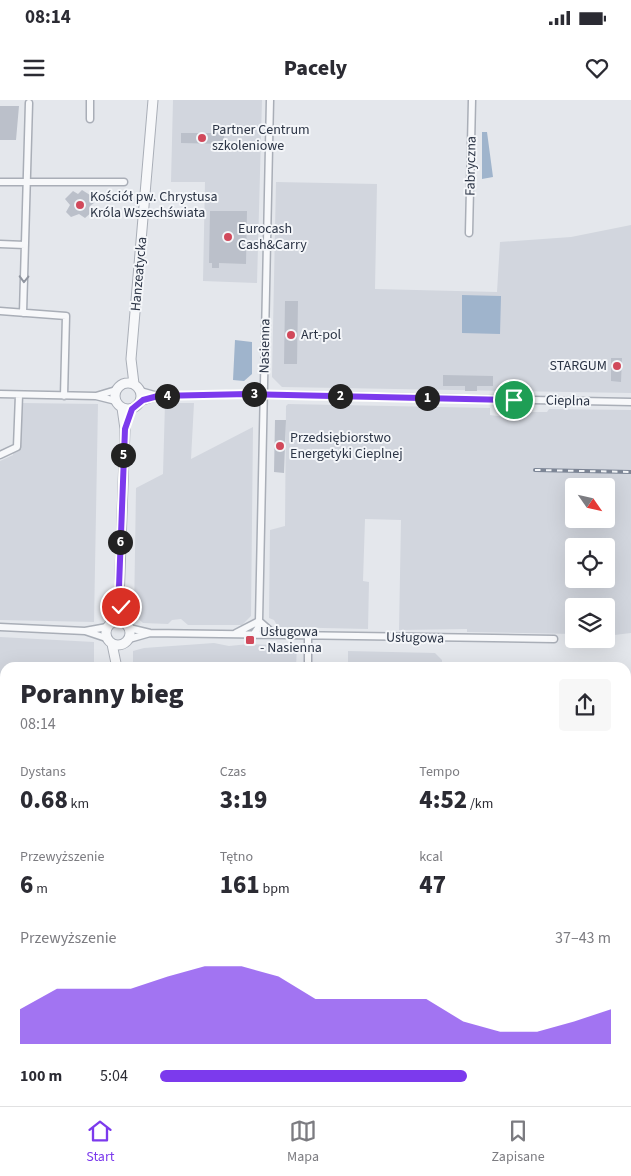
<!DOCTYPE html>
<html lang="pl">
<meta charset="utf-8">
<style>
:root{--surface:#fff;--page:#f7f7f7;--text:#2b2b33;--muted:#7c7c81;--line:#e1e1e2;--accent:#7c3aed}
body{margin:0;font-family:"Source Sans 3",sans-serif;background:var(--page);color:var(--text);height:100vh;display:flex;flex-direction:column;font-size:19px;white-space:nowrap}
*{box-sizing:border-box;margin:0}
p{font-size:16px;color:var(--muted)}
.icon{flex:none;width:28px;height:28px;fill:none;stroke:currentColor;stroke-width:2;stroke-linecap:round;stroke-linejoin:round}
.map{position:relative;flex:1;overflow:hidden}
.side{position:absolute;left:0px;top:562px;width:631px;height:444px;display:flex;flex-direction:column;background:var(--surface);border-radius:15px 15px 0 0;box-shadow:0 5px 20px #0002}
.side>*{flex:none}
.needle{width:32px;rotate:124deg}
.buttons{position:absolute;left:565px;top:378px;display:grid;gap:10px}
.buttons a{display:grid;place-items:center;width:50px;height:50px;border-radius:5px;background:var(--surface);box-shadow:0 5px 20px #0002;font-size:25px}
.pin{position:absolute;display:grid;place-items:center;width:42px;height:42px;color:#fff;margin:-21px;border:2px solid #fff;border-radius:50%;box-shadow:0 1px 5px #0007}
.km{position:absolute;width:25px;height:25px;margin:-12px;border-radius:50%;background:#222;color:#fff;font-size:14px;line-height:25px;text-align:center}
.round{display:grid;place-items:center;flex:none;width:52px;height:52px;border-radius:5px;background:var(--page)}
.headline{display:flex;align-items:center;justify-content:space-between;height:85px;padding:0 20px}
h1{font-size:28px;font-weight:800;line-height:38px}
.metrics{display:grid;grid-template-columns:repeat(3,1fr);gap:8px;height:85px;padding:5px 20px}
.metrics div{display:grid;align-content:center}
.metrics b{font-size:25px;font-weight:800}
.metrics small{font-size:14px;font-weight:400}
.metrics p{font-size:14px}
.chart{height:140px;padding:10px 20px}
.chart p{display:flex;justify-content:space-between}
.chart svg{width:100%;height:90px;margin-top:5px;fill:var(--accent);opacity:.7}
ul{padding:0 20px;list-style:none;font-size:16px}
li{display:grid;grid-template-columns:80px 60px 1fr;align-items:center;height:38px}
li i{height:12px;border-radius:6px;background:var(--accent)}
.status{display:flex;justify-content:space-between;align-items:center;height:35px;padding:0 25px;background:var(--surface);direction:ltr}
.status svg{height:14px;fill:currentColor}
header{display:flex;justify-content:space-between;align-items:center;height:65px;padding:0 20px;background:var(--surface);font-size:22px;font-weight:800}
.tabs{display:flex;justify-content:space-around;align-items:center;height:70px;border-top:1px solid var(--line);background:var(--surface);font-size:14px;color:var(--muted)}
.tabs a{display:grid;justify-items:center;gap:2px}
.tabs .current{color:var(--accent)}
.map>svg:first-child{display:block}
</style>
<div class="status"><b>08:14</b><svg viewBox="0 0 49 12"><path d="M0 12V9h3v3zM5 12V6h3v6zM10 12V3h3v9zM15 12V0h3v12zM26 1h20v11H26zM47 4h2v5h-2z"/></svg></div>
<header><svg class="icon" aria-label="menu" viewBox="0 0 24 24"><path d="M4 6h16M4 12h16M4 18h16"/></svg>Pacely<svg class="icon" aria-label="heart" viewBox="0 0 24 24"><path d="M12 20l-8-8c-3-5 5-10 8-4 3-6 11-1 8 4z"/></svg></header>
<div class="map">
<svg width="631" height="1006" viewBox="0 0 631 1006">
<rect width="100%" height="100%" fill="#e4e7ec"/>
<path fill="#d2d6de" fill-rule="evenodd" d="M173,0h89l-5,183 -54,-2 2,-99h-34z
M276,82l101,2 -2,105 122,3 3,-50 71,-5 60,-12v168l-349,-6 -10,-10z
M22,303l76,1 -4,218 -94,-2v-159l13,-6z
M165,303h29l-3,56 62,-32 -2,189 -9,9h-54l-7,-6 -9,1 -4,4 -25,-1 -9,-8 2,-127 27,-14z
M288,304l202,4v7l16,2v-4l5,-1h36l2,-3 82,1v223l-25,3v-30h-32v28l-107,-2v-3l-68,1 2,-110 -36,-1 -2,62 6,1 -1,47 -90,-2 -4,-7 -5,-2 1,-88 15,-4 1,-120zM574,386h32v33h-32zM574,446h32v33h-32z
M0,537l94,5v25l-89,1v321l-5,-1z
M214,543l15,3 20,-2 48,2 -1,21h-163v-16l11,-3z
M348,551l87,2 7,7v7h-94z
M631,586v64l-5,5v-65z
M0,955l5,2v44h103l1,5h-109z"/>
<path fill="#c9d6c5" d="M0,626h5v90l-5,4z
M631,650v219l-5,2v-216z
M631,917v89h-174v-5h169v-82z
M169,1001h62v5h-101v-2z"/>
<path fill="#9fb4cc" d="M482,32h5l6,45 -11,2z
M462,195l39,1 -1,38 -38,-1z
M235,240l17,2v32l-8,7 -11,-1z"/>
<path fill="#bbc0ca" d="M0,6h19l-3,34h-16z
M181,33h43v11l-43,-1z
M82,90l8,5 4,8 -4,3 3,5 -8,7 -6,-4 -8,3 -5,-5 4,-7 -5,-6 8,-8 5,3z
M210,111h37l-1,53 -27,-1v5h-7v-5h-3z
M285,201h13l-1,63h-13z
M611,258h11l-1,24 -10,-1z
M443,275l50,1v10h-16v5h-12v-5h-22z
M275,320h11l-2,53 -10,-1z"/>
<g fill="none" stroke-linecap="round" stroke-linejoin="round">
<defs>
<path id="minor" d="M90,19v-19
M0,82h124
M469,133l3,-133
M0,144l25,1
M0,211l66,5 -2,80
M23,213l6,-210
M140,291l18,5 90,-2 383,8
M0,294l96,2 20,-6
M96,296l20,5
M140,302l18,-6
M0,355l17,-8 2,-52
M259,521l16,14
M0,527l85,4 22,-4
M129,528l21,5 404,6
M85,531l21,7
M236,533l23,-12
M253,535l5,-7 1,-7 11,-521
M308,536v32
M129,539l21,-6
M0,900l5,1
M626,912l5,-2
M379,1006l12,-5"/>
<path id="tertiary" d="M115 296a13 13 0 1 1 26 0a13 13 0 1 1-26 0Z
M134,284l-3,-25 22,-259
M122,308l3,21 -6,172 4,21
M106 533a12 12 0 1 1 24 0a12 12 0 1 1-24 0Z
M112,544l5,24
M120,1001v5"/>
</defs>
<use href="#minor" stroke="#a9aeb7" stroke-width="9"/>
<use href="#tertiary" stroke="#a9aeb7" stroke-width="11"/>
<use href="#minor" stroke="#f7f8fa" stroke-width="6"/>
<use href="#tertiary" stroke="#f7f8fa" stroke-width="9"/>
<defs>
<path id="rail" d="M535,370l96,2
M626,633l5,-4
M0,992l5,-1
M15,1006l13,-5
M27,1006l14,-5"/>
</defs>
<use href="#rail" stroke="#7d8696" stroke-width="4"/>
<use href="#rail" stroke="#f4f6f9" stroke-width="2" stroke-dasharray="5.5" stroke-linecap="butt"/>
</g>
<defs><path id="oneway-chevron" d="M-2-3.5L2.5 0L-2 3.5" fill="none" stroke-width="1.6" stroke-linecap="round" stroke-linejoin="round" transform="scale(1.25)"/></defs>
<use stroke="#9196a0" href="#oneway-chevron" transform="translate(24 179) rotate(91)"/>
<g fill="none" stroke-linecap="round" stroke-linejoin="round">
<defs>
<path id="route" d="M121,507l-2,-20 6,-158 7,-20 11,-9 15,-4 90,-2 266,6"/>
</defs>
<use href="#route" stroke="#fff" stroke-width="10"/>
<use href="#route" stroke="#7c3aed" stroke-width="6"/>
</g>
<g fill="#d1495b" stroke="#f4f6f9" stroke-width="2">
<circle cx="202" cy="38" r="5"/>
<circle cx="80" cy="105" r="5"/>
<circle cx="228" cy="137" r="5"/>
<circle cx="291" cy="235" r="5"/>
<circle cx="617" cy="266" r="5"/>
<circle cx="280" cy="346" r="5"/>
<rect x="245" y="535" width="10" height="10" rx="2.5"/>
</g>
<g text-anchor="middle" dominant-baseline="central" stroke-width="4" stroke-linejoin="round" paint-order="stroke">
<g font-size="14" fill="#2b3445" stroke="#f4f6f9" text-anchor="start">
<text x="212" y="30">Partner Centrum<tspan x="212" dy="16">szkoleniowe</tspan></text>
<text x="90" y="97">Kościół pw. Chrystusa<tspan x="90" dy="16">Króla Wszechświata</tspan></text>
<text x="238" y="129">Eurocash<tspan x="238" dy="16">Cash&amp;Carry</tspan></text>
<text x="301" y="235">Art-pol</text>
<text x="607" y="266" text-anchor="end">STARGUM</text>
<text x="290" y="338">Przedsiębiorstwo<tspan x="290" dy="16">Energetyki Cieplnej</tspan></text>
<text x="260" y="532">Usługowa<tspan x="260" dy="16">- Nasienna</tspan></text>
</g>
<g font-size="14" fill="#2b3445" stroke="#f4f6f9">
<text transform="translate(471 66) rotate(-89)">Fabryczna</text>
<text transform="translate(139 174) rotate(-85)">Hanzeatycka</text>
<text transform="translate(265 246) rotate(-89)">Nasienna</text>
<text transform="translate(568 301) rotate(1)">Cieplna</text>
<text transform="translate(415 538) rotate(1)">Usługowa</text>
</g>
</g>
</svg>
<div class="buttons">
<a><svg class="needle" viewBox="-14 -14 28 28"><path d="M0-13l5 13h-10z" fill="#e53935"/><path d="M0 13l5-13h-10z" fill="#7c7c81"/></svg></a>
<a><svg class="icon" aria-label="locate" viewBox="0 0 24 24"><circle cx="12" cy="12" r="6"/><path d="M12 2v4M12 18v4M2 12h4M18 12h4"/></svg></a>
<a><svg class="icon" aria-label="layers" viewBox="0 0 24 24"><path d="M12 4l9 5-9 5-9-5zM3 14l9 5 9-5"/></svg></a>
</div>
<div class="pin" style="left:514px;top:300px;background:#1e9e55"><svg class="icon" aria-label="arrive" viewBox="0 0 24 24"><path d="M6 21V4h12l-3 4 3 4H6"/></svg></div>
<div class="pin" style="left:121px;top:507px;background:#d93025"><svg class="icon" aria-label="check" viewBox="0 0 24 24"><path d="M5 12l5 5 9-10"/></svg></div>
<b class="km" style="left:427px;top:298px">1</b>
<b class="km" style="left:340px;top:296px">2</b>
<b class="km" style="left:254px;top:294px">3</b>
<b class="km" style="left:167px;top:296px">4</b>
<b class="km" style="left:123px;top:355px">5</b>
<b class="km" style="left:120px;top:442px">6</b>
<section class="side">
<div class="headline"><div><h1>Poranny bieg</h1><p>08:14</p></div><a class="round"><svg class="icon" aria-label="share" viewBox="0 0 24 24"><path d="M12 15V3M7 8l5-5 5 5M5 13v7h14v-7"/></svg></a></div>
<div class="metrics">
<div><p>Dystans</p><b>0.68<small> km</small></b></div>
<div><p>Czas</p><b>3:19</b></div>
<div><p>Tempo</p><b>4:52<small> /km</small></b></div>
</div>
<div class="metrics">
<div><p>Przewyższenie</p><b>6<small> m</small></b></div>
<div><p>Tętno</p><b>161<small> bpm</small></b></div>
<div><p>kcal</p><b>47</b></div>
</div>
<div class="chart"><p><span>Przewyższenie</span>37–43 m</p>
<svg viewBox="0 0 160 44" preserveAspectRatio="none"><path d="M0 44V27L10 17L20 17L30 17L40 11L50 6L60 6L70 11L80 22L90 22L100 22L110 22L120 33L130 38L140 38L150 33L160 27V44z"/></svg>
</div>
<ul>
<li><b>100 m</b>5:04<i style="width:68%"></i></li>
</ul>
</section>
</div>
<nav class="tabs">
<a class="current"><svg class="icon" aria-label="home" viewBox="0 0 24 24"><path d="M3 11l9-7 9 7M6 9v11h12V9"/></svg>Start</a>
<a><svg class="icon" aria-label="map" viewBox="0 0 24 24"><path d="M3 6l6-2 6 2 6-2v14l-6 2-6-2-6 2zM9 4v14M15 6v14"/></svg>Mapa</a>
<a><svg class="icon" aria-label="saved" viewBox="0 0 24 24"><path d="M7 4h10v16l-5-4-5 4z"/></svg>Zapisane</a>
</nav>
